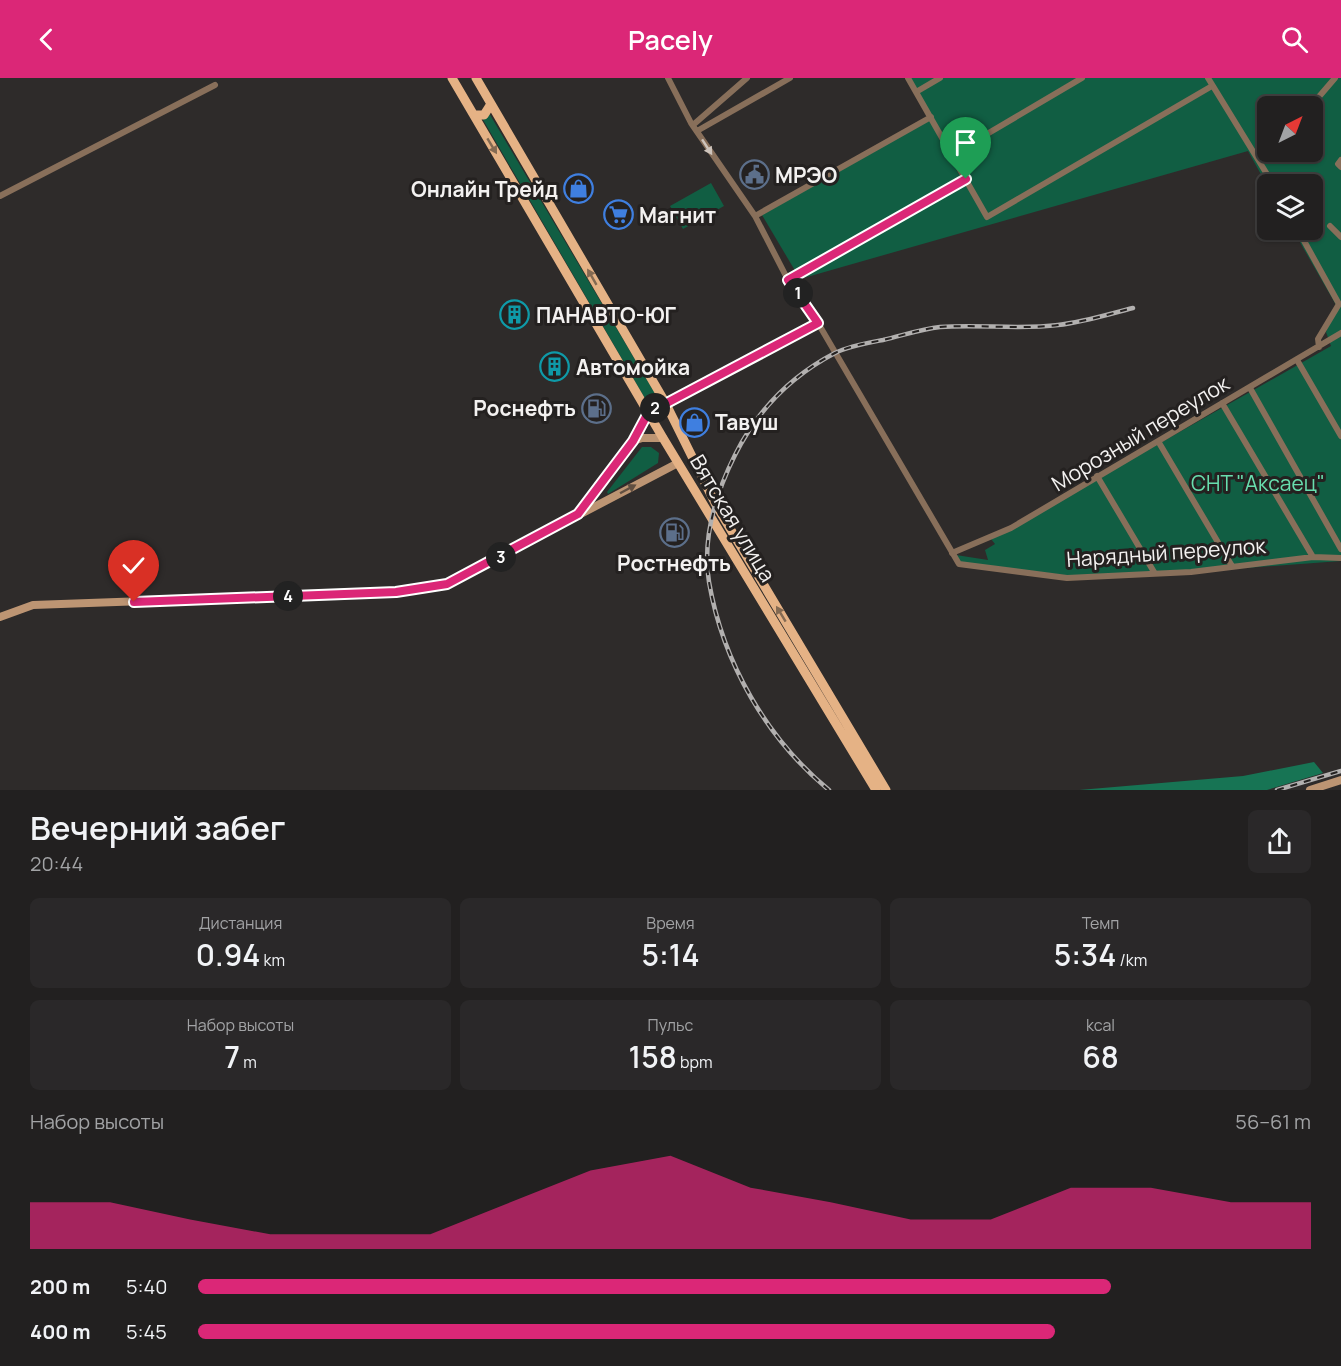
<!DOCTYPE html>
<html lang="ru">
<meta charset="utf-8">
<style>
:root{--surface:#222020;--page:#2a2829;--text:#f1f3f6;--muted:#a2a3a5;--line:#3f3e3e;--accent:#db2777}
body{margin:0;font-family:Manrope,sans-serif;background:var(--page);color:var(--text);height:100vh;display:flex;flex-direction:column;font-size:22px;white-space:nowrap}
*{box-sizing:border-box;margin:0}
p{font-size:20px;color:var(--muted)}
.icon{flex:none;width:33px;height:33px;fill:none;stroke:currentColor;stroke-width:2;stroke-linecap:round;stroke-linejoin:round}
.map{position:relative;height:712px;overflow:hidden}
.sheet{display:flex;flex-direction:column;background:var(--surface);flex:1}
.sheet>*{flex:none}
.needle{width:39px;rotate:42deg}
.tools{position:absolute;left:1257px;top:18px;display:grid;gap:12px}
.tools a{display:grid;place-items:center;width:66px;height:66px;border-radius:9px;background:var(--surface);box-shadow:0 2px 4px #0004,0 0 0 2px var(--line);font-size:30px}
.pin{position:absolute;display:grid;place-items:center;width:51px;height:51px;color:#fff;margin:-62px -26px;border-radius:50% 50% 50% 0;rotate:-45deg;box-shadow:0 0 6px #0007}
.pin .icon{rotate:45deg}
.km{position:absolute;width:30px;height:30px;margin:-15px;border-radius:50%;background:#222;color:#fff;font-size:16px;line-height:30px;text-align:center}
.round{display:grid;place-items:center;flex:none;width:63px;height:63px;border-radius:9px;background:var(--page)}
.headline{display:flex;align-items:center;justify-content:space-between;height:102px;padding:0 30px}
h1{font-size:33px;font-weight:600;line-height:45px}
.metrics{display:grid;grid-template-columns:repeat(3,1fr);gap:9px;height:102px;padding:6px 30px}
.metrics div{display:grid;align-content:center;border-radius:9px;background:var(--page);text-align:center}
.metrics b{font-size:30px;font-weight:600}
.metrics small{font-size:16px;font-weight:400}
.metrics p{font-size:16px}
.chart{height:168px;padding:12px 30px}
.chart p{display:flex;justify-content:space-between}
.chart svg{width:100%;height:108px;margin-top:6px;fill:var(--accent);opacity:.7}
ul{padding:0 30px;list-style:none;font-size:20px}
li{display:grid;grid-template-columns:96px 72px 1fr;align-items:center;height:45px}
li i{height:15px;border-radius:8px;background:var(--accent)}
header{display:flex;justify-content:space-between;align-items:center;height:78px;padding:0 30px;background:var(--accent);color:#fff;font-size:27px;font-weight:600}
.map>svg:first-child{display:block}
</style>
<header><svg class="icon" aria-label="back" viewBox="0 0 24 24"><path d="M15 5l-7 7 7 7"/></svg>Pacely<svg class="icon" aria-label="search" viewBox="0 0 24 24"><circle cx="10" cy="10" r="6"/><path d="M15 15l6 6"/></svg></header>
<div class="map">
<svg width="1341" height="712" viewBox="0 0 1341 712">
<rect width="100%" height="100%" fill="#2e2b2a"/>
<path fill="#115e43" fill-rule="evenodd" d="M909,0h432v483l-246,18 -135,-17 -4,-7 32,5 -3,-10 10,-6 -4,-5 340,-193 -5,-14 10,-27 -43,-75h19v-46l-45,1 -19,-34 -448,128 -38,-64 170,-97zM1268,28h44v46h-44z
M489,35l167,282 2,6 -7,4 -4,-3 -165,-284z
M711,105l13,23 -41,23 -13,-23z
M642,369h9l8,6 -1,10 -50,31 -1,-2z"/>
<path fill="#177454" d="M1314,684l9,11 -56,17h-188l164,-14z"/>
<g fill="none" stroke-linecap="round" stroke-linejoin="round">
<path stroke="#886f5a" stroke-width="6" d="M668,0l23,45 64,93 33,64 30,43 141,241 108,14 124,-6 122,-15 28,1
M908,0l79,139 225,-131
M1208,0l65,106
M916,14l24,-14
M1311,28l24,-28
M693,47l54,-47
M697,53l93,-53
M953,76l129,-76
M1341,82l-3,4 3,3
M0,118l215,-111
M755,138l176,-99
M1330,148l11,11
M1298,152l41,74 -21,35 1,8
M788,202l178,-101
M1297,282l44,76
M1250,310l91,161
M665,324l153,-79
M1222,325l91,154
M1158,363l74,125
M1097,398l57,96
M952,475l59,-25 330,-195"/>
<path stroke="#bd9573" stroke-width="8" d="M633,363l9,-3h21
M580,434l53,-71 15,-28
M0,539l33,-12 363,-13 51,-8 231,-121
M1310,712l31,-10"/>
<path stroke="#e5b285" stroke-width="9" d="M452,0l211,360 213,352
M476,0l189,324 51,103 170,285
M474,37h10l7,-11"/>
<defs>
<path id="rail" d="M829,712c-62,-51 -106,-127 -120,-208 -7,-43 7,-89 26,-127 22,-44 56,-79 100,-102 14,-7 32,-10 48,-13 18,-4 38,-11 57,-13 39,-3 80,3 118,-2 26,-3 51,-11 75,-17
M1277,712l64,-19"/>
</defs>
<use href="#rail" stroke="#b2b0af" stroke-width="4.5"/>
<use href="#rail" stroke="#242120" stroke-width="2" stroke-dasharray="7" stroke-linecap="butt"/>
</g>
<defs><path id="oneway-solid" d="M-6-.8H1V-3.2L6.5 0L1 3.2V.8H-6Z" transform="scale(1.5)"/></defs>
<g fill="#846a52">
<use href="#oneway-solid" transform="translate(492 68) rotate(59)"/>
<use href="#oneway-solid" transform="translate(592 199) rotate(-120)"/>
<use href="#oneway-solid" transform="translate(781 536) rotate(-121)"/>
</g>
<use fill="#cec4bc" href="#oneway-solid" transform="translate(707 69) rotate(57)"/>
<use fill="#614f41" href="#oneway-solid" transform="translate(628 411) rotate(-28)"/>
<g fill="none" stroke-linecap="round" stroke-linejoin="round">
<defs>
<path id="route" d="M134,524l262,-10 51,-8 131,-70 55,-73 15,-28 170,-90 -30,-43 178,-101"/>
</defs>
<use href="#route" stroke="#fff" stroke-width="12"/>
<use href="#route" stroke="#db2777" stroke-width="8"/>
</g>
<defs>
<symbol id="civic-ring" viewBox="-11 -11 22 22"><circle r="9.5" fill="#242120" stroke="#5c6f8a" stroke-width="1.5"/><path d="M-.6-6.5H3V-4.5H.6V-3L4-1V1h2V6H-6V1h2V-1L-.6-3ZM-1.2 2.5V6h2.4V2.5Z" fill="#5c6f8a"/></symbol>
<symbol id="shop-ring" viewBox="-11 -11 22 22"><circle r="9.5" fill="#242120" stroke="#3f7fe0" stroke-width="1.5"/><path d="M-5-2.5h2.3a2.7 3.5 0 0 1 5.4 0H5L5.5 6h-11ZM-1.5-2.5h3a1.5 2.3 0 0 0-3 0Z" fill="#3f7fe0"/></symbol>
<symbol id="supermarket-ring" viewBox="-11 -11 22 22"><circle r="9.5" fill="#242120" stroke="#3f7fe0" stroke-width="1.5"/><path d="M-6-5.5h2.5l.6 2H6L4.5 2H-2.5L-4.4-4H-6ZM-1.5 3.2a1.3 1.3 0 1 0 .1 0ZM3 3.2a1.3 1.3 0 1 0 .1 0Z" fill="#3f7fe0"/></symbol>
<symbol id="building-ring" viewBox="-11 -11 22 22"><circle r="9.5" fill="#242120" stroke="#0f9aa8" stroke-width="1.5"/><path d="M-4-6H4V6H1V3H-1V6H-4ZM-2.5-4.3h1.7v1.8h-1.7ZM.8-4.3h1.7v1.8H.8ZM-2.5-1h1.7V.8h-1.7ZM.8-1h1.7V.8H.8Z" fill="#0f9aa8"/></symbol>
<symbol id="fuel-ring" viewBox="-11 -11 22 22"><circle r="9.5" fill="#242120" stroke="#5c6f8a" stroke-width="1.5"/><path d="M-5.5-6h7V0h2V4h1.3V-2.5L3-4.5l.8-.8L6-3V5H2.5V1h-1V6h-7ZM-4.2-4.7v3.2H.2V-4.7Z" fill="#5c6f8a"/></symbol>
</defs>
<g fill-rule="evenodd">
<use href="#civic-ring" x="738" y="80" width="33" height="33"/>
<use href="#shop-ring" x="562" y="94" width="33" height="33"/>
<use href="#supermarket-ring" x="602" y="120" width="33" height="33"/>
<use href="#building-ring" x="498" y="220" width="33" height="33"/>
<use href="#building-ring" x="538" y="272" width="33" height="33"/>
<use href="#fuel-ring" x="580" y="314" width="33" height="33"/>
<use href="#shop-ring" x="678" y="328" width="33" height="33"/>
<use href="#fuel-ring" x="658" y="438" width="33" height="33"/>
</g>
<g text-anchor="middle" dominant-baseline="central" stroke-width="6" stroke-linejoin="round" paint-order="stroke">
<g font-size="21" font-weight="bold" fill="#f3f1f0" stroke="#242120" text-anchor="start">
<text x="775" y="97">МРЭО</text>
<text x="558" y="111" text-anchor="end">Онлайн Трейд</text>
<text x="639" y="137">Магнит</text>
<text x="536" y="237">ПАНАВТО-ЮГ</text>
<text x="576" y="289">Автомойка</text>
<text x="576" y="330" text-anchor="end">Роснефть</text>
<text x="715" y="344">Тавуш</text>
<text x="674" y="485" text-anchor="middle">Ростнефть</text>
</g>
<g font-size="21" fill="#f3f1f0" stroke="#242120">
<text transform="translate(1140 355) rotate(-31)">Морозный переулок</text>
<text transform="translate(733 440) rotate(59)">Вятская улица</text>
<text transform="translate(1166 474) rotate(-4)">Нарядный переулок</text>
</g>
<g font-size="21" fill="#68deae" stroke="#242120">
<text x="1258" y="405">СНТ "Аксаец"</text>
</g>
</g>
</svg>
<div class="tools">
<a><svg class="needle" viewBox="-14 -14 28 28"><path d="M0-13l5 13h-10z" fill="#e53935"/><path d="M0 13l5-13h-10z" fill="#a2a3a5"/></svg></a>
<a><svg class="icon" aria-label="layers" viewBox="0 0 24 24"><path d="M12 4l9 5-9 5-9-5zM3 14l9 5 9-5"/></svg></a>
</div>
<div class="pin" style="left:966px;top:101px;background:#1e9e55"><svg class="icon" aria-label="arrive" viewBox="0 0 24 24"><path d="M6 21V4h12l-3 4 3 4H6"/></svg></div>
<div class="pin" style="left:134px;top:524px;background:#d93025"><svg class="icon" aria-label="check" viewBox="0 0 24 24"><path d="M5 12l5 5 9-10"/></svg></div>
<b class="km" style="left:798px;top:215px">1</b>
<b class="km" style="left:655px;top:330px">2</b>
<b class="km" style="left:501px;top:479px">3</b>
<b class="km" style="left:288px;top:518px">4</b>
</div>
<section class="sheet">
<div class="headline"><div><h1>Вечерний забег</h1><p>20:44</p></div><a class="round"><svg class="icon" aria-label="share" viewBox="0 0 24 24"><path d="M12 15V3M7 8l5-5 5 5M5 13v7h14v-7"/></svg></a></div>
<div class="metrics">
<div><p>Дистанция</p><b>0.94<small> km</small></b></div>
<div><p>Время</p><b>5:14</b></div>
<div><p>Темп</p><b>5:34<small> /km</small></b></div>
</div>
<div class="metrics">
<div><p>Набор высоты</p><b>7<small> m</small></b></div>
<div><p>Пульс</p><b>158<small> bpm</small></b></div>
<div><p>kcal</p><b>68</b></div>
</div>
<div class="chart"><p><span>Набор высоты</span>56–61 m</p>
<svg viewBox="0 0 160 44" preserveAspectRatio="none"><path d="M0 44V25L10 25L20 32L30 38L40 38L50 38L60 25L70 12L80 6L90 19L100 25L110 32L120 32L130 19L140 19L150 25L160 25V44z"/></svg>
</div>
<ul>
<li><b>200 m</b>5:40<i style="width:82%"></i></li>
<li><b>400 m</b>5:45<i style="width:77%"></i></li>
</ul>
</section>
